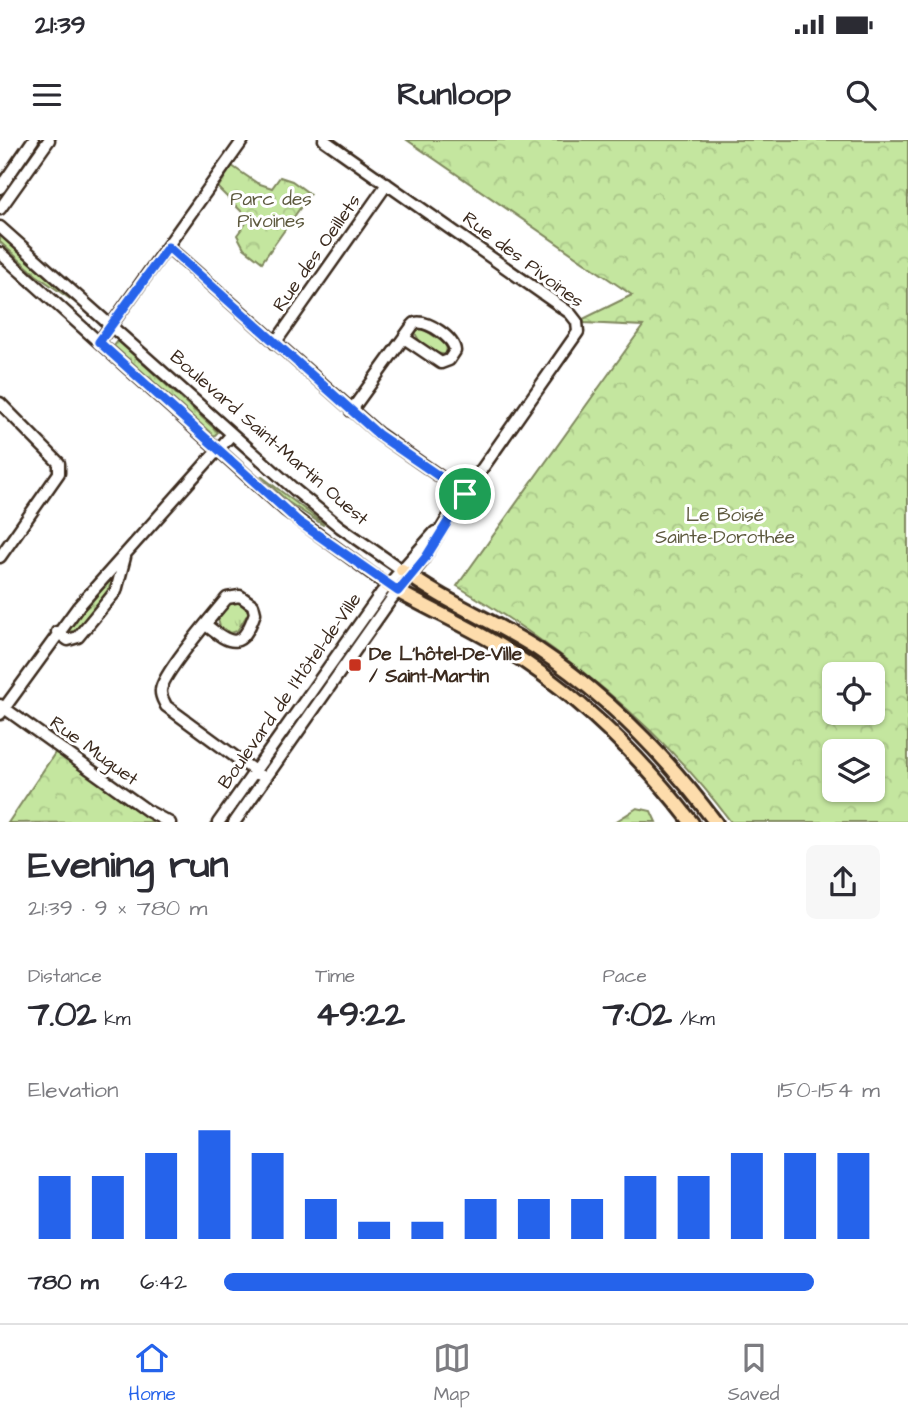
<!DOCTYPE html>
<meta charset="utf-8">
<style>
:root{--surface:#fff;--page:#f7f7f7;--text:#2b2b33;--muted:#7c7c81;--line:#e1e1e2;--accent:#2563eb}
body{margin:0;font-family:"Architects Daughter",sans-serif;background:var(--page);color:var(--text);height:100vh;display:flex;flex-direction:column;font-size:26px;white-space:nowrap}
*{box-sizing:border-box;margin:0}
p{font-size:23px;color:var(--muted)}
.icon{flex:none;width:38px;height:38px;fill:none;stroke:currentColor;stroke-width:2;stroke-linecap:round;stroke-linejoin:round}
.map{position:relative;height:682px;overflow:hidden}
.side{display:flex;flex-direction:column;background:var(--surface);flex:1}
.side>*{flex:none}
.tools{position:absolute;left:822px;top:522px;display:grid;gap:14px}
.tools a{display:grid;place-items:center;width:63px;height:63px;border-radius:10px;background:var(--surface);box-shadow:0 2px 5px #0004;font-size:35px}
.pin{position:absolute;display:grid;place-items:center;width:60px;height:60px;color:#fff;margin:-30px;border:4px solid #fff;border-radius:50%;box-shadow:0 2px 7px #0007}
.round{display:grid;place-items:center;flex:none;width:74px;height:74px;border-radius:10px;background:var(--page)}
.summary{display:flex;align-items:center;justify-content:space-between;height:119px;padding:0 28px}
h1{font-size:38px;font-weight:700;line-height:52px}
.stats{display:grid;grid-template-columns:repeat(3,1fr);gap:10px;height:119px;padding:7px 28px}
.stats div{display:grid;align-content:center}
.stats b{font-size:35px;font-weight:700}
.stats small{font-size:19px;font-weight:400}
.stats p{font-size:19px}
.chart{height:196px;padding:14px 28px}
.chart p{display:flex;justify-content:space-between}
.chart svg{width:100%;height:126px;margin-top:7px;stroke:var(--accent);stroke-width:6}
ul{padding:0 28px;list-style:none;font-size:23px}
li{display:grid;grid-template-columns:112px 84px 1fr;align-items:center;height:52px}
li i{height:18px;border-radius:9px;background:var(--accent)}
.status{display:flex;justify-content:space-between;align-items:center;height:49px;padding:0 35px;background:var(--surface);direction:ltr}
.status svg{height:19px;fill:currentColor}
header{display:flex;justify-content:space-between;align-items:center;height:91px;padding:0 28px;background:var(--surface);font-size:32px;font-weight:700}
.tab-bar{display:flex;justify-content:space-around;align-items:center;height:98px;border-top:2px solid var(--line);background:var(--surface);font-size:19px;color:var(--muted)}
.tab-bar a{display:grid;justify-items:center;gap:4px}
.tab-bar .on{color:var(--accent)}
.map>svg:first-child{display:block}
</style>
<div class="status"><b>21:39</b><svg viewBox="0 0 49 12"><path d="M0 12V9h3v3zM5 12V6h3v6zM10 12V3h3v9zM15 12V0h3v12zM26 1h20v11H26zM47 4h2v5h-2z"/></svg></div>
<header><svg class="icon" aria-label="menu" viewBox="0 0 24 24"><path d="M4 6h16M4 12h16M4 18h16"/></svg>Runloop<svg class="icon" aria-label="search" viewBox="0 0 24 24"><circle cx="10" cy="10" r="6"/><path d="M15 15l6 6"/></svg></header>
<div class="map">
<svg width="908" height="683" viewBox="0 0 908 683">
<defs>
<pattern id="grass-tufts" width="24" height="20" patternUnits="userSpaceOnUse" patternTransform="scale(1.75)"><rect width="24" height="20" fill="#c4e69f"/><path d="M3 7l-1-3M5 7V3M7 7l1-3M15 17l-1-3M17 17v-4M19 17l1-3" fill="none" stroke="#a9c588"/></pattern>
<pattern id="forest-firs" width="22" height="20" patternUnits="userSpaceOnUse" patternTransform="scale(1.75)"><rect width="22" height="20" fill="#c4e69f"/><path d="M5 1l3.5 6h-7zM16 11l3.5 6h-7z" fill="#a9c588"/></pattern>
<pattern id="park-crowns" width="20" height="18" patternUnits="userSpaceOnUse" patternTransform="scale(1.75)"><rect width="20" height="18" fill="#c4e69f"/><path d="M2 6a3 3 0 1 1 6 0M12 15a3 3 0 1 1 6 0" fill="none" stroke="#a9c588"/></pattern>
</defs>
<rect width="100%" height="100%" fill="#fff"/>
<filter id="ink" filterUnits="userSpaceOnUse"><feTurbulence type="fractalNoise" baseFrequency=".0143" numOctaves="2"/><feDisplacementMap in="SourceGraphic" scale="14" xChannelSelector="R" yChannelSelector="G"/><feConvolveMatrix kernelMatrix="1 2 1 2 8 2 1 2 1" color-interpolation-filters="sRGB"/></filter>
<g filter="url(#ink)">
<path fill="url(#grass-tufts)" stroke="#80885e" stroke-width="2" d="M0,95l73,66 -37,-26 -36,-33z
M422,188l25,17 -1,9c-10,2 -30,-12 -31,-23z
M118,201l100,91 -4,4 -100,-90z
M261,336l63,48 -1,1 -35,-23z
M113,438l1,3 -36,51 -9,-1 1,-9z
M238,461l11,11 -12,19 -6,2 -11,-6 -2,-8 11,-15z
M343,513l-24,44 -50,70 -5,-3z"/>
<path fill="url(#forest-firs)" stroke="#80885e" stroke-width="2" d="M637,668l14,3 5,11h-41z"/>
<path fill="url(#park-crowns)" stroke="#80885e" stroke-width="2" fill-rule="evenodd" d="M407,0h501v682h-177c-72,-97 -171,-175 -274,-236l186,-260 -59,-3 -1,-4 49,-24zM835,534h38v38h-38zM835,611h38v38h-38z
M232,26l25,17 15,5 8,-11 12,4 18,13 -48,68 -18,-14 -7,-13 12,-16 -31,-31z
M59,607l89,64 8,11 -148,1z"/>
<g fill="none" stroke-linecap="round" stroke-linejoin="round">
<defs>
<path id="minor" d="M0,48l33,-48
M0,69l49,-69
M0,87l295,263 45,37 62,43
M168,107l211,187 86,60
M0,113l285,257 102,75
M99,202l144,-202
M275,203l112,-159
M0,263l59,60v10l-59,84
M351,271l62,-86 2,-2c13,-3 39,15 40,28l-6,9 -8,3 -37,-25
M206,485c26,21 36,25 49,-12l-2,-8 -13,-9 -13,2c-13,16 -64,75 -66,92 -1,6 3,11 5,16l94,69
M57,492l11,8 10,-3 38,-46 9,-34
M0,565l148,106 22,12
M0,574l78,-107 154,-173
M218,683l164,-231 53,-60
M234,683l158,-225 29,-35 28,-47 129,-184 -1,-10 -7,-9 -246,-173"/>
<path id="major" d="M402,430c41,31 90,50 134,78 69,46 130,108 180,175
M387,445c38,23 80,40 118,64 71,44 135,107 187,174"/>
</defs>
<use href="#minor" stroke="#3b2a1e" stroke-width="15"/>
<use href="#major" stroke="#3b2a1e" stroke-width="18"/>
<use href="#minor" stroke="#fff" stroke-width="10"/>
<use href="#major" stroke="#fddcac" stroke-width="12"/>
</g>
</g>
<g fill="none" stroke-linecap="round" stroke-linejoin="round" filter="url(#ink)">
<defs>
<path id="route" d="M168,107l211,188 86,59 -39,63 -28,34 -99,-69 -200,-180z"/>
</defs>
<use href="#route" stroke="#fff" stroke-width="14"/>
<use href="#route" stroke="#2563eb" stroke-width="9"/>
</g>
<rect fill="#c8321e" stroke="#fff" stroke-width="2.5" x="348" y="518" width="14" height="14" rx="3.5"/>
<g text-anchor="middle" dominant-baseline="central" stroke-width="6" stroke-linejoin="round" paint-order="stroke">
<g font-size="19" fill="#5d593e" stroke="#fff">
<text x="271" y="59">Parc des<tspan x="271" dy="22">Pivoines</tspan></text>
<text x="725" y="375">Le Boisé<tspan x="725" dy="22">Sainte-Dorothée</tspan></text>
</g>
<g font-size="19" fill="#3b2a1e" stroke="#fff">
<text transform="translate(317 113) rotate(-55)">Rue des Oeillets</text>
<text transform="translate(523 120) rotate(37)">Rue des Pivoines</text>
<text transform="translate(269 298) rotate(41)">Boulevard Saint-Martin Ouest</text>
<text transform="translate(290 551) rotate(-55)">Boulevard de l'Hôtel-de-Ville</text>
<text transform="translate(94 611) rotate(36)">Rue Muguet</text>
</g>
<g font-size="19" font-weight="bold" fill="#3b2a1e" stroke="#fff" text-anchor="start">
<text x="369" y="514">De L'hôtel-De-Ville<tspan x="369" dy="22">/ Saint-Martin</tspan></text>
</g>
</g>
</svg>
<div class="tools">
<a><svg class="icon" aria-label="locate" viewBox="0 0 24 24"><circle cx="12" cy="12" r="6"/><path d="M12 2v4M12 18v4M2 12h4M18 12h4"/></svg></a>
<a><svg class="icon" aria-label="layers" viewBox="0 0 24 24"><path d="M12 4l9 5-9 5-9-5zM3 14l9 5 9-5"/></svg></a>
</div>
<div class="pin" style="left:465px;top:354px;background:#1e9e55"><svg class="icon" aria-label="arrive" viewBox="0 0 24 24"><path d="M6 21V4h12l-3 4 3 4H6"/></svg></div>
</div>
<section class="side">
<div class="summary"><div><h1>Evening run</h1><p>21:39 · 9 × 780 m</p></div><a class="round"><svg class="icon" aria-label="share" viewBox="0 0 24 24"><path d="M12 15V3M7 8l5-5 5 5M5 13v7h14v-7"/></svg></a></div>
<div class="stats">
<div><p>Distance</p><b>7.02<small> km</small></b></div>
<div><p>Time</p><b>49:22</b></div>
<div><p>Pace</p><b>7:02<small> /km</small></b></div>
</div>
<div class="chart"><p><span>Elevation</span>150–154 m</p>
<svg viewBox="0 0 160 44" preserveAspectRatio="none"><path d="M5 44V22M15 44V22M25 44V14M35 44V6M45 44V14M55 44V30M65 44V38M75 44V38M85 44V30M95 44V30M105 44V30M115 44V22M125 44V22M135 44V14M145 44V14M155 44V14"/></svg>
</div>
<ul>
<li><b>780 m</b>6:42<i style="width:90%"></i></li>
</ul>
</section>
<nav class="tab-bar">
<a class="on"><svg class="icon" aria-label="home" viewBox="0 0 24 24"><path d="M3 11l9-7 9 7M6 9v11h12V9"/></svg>Home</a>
<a><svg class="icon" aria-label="map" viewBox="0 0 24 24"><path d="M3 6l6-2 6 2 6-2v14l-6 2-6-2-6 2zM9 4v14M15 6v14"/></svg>Map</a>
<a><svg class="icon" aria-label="saved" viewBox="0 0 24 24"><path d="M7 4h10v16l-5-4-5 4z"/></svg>Saved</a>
</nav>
